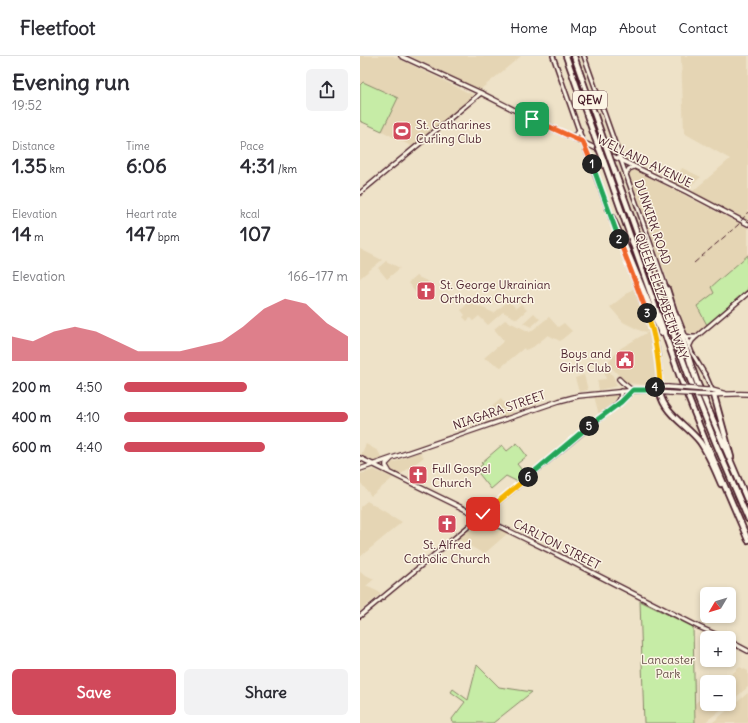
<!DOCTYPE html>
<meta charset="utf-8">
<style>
:root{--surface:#fff;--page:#f2f2f3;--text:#2b2b33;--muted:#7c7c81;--line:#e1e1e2;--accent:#d1495b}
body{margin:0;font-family:Delius,sans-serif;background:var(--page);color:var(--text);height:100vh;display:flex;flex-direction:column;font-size:15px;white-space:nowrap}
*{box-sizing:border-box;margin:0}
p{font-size:13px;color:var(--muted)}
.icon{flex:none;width:22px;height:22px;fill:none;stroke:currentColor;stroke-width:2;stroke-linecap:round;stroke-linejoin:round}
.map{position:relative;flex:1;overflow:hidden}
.sheet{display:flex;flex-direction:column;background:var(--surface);width:360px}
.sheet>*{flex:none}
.needle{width:26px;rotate:232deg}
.controls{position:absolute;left:340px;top:531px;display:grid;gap:8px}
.controls a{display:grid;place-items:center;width:36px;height:36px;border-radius:6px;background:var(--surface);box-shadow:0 2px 6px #0003;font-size:20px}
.pin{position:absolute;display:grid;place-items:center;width:34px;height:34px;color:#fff;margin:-17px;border-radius:8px;box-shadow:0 2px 6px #0006}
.km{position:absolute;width:20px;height:20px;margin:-10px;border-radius:50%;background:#222;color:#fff;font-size:11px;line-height:20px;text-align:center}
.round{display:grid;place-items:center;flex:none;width:42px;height:42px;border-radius:6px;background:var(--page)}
.summary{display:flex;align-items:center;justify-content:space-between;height:68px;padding:0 12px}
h1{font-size:22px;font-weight:800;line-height:30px}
.stats{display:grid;grid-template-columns:repeat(3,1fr);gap:6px;height:68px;padding:4px 12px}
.stats div{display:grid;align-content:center}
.stats b{font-size:20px;font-weight:800}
.stats small{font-size:11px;font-weight:400}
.stats p{font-size:11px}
.chart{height:112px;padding:8px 12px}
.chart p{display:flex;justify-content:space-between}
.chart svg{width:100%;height:72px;margin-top:4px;fill:var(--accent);opacity:.7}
.primary-button{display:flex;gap:8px;margin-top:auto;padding:8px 12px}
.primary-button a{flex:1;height:46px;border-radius:6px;background:var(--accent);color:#fff;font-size:16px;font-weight:800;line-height:46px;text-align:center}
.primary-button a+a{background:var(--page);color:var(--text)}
ul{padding:0 12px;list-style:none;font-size:13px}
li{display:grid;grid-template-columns:64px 48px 1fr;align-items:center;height:30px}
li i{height:10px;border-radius:5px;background:var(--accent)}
header{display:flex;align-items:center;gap:24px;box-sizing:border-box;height:56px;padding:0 20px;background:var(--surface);border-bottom:1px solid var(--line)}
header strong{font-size:19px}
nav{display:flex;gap:22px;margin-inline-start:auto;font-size:14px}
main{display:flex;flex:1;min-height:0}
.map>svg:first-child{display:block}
</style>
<header>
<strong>Fleetfoot</strong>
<nav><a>Home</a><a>Map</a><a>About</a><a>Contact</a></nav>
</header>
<main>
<section class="sheet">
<div class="summary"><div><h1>Evening run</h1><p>19:52</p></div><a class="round"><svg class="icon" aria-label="share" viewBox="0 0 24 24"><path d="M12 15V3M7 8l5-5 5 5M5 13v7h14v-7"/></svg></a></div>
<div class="stats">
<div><p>Distance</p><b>1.35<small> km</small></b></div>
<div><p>Time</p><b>6:06</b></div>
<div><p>Pace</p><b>4:31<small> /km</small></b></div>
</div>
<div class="stats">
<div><p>Elevation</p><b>14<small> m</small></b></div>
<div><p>Heart rate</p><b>147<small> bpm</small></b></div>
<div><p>kcal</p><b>107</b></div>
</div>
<div class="chart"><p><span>Elevation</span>166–177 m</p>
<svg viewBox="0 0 160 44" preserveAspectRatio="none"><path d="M0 44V29L10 32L20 26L30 23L40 26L50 32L60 38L70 38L80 38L90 35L100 32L110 23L120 12L130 6L140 9L150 21L160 29V44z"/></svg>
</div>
<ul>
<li><b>200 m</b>4:50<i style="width:55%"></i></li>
<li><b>400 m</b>4:10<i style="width:100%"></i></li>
<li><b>600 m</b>4:40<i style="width:63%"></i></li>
</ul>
<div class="primary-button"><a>Save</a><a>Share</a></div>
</section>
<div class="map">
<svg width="388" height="667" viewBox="0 0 388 667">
<rect width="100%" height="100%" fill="#eee2c8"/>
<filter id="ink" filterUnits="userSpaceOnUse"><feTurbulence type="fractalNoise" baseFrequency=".025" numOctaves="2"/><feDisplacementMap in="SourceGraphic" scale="8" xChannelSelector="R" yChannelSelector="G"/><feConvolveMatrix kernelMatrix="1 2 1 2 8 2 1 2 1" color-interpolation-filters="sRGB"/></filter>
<g filter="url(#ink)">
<path fill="#e5d5b4" d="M0,0h33l80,39 -1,2 -59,50 -31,-16 15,-33 -34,-16 -3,3z
M50,0h111l-40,33h-3z
M321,0h67v164l-54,-27 -1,-2 37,-32 -46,-26z
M322,112l19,9 -15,12 -15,-9v-8h9z
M275,114l113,58v27l-37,32 3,6 -17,13 10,19 -13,9 -7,-2 -16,-43 -42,-116z
M0,193l22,11 -22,18z
M26,205l14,7 -13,11 -9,-11z
M56,220l13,6 -13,11 -8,-10z
M274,232l15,44 8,51 -9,2 -22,-2 -13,-14 -7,-5 15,-16 27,-16 -7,-1 -18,-9 -13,-15z
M148,245l8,7 5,-4 6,6 -10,9 -14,-7 -15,13 -9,-9 -6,5 -3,-3 -3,3 -4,-4 2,-2 -4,-5 8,-8 25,11z
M174,257l6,6 -9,8 -8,-4z
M189,261l9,10 6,-4 8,8 -12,10 -12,-6 -15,12 -8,3 -1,-2 -23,19 -17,-9 20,-17 -10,-12 11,-9 25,12z
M243,311l5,3 5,6 4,10 -18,4 -2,-10 9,-1z
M224,319l4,15 -9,2 -4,-14z
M257,339l1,1 -3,5 -16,14 -5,-19z
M141,343l11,14 -9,4 -14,-8z
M6,388l12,7 4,7 -8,3 -13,-6z
M59,396l5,5 -23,17 -12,-5v-5z
M14,414l19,8 -22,18 -11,-14v-8z
M7,445l35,21 -42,35v-50z
M121,464l27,13 -24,21 -26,-15z
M0,516l14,7 -8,7 15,7 -21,18z
M380,611l8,4v16l-19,16v-21h-7z
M388,637v30h-36z
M347,638v10h21l-24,19h-9l-1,-19z"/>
<path fill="#c6eca6" stroke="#888668" d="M3,26l35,16 -16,33 -22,-10v-36z
M388,199v34l-41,36 -10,-19 17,-13 -3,-6z
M157,387l10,13 -10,8 9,11 -8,7 -12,-6 -15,13 -15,-19 7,-6 -2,-1 21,-18 5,6z
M280,545l53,26 2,96h-51z
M117,609l22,22 33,5 -39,31h-40l-1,-4 13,-17 -14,-10 2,-3 15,11z"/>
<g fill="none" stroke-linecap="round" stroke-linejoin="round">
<defs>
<path id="tertiary" d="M193,0l30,86 29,78
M224,0l83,234
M0,137l121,-100
M259,182l33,90 5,22 2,19 1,24
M318,261l14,36 14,23 6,14
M325,280l5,1h6
M329,291l3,-6 4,-4 52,-44
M0,560l257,-212 3,-5 1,-8"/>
<path id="secondary" d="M41,0l80,37 51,26 89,41 66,32 61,32
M211,80c5,0 6,-2 9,-6
M266,118l3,-5 5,-2
M259,323l3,3 11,9
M289,334l6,-3h13
M347,334h5l14,4
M348,339c14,0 26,-2 40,-1
M257,348l4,-2 11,-11
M0,402l188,92 151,77 25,11
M0,413l199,-68 19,-5 49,-5 22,-1 6,2 15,1
M29,415l-3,-5v-2l5,-5
M369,585l19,10"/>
<path id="motorway" d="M206,0l29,82
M214,0l31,88
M242,100l78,221 26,65 42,98
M251,105l78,216 27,67 32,75
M252,162l14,30 35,85
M307,233l24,76 6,17 51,120
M300,337c5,22 27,32 40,49 9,13 15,28 21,42
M354,339l17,62"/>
</defs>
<use href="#tertiary" stroke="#4a1f2b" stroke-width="6"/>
<use href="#secondary" stroke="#4a1f2b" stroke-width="6"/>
<use href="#motorway" stroke="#4a1f2b" stroke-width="8"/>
<use href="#tertiary" stroke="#fcf5e5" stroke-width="3"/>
<use href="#secondary" stroke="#fcf5e5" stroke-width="3.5"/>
<use href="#motorway" stroke="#fcf5e5" stroke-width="4.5"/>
<path stroke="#4a1f2b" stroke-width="1" stroke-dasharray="6 3" stroke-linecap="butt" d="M334,207l44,-38 10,-13"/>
<defs>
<path id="secondary-bridge" d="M308,331l39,3
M310,337l38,2"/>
<path id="motorway-bridge" d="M235,82l7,18
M245,88l6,17"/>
</defs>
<use href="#secondary-bridge" stroke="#4a1f2b" stroke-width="6" stroke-linecap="butt"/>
<use href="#motorway-bridge" stroke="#4a1f2b" stroke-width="8" stroke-linecap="butt"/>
<use href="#secondary-bridge" stroke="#fcf5e5" stroke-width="3.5"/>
<use href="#motorway-bridge" stroke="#fcf5e5" stroke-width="4.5"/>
</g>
</g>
<g fill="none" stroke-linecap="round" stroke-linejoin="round" filter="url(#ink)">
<defs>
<path id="split-1" d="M172,63l51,23 9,22"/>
<path id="split-2" d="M232,108l27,75"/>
<path id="split-3" d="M259,183l28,74"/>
<path id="split-4" d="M287,257c9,24 12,49 13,74h-5"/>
<path id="split-5" d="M229,370l32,-24 12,-12h16l6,-3"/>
<path id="split-6" d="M168,421l61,-51"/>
<path id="split-7" d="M123,458l45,-37"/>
</defs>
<use href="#split-1" stroke="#fff" stroke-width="8"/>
<use href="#split-2" stroke="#fff" stroke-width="8"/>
<use href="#split-3" stroke="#fff" stroke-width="8"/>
<use href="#split-4" stroke="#fff" stroke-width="8"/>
<use href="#split-5" stroke="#fff" stroke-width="8"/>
<use href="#split-6" stroke="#fff" stroke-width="8"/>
<use href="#split-7" stroke="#fff" stroke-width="8"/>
<use href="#split-1" stroke="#f0652b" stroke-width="5"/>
<use href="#split-2" stroke="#22a559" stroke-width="5"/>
<use href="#split-3" stroke="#f0652b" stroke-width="5"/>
<use href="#split-4" stroke="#f5b400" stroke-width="5"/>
<use href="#split-5" stroke="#22a559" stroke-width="5"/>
<use href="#split-6" stroke="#22a559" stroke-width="5"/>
<use href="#split-7" stroke="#f5b400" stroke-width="5"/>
</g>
<defs>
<symbol id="stadium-square" viewBox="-11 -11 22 22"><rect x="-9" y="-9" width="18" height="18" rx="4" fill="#d1495b" stroke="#fcf5e5"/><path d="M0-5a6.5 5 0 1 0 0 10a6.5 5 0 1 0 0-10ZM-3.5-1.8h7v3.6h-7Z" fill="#fff"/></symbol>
<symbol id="church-square" viewBox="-11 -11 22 22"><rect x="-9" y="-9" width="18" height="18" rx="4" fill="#d1495b" stroke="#fcf5e5"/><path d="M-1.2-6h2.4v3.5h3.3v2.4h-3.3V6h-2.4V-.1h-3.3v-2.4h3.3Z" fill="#fff"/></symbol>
<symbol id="civic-square" viewBox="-11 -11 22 22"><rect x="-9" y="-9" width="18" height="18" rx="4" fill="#d1495b" stroke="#fcf5e5"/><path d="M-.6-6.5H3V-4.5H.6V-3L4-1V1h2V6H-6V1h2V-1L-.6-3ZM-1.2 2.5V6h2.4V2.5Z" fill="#fff"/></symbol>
</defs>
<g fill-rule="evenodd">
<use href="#stadium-square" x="31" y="64" width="22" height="22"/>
<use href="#church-square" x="55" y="224" width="22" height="22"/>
<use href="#civic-square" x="254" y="293" width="22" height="22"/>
<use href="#church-square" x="47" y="408" width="22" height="22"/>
<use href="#church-square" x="76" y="457" width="22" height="22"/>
</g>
<g text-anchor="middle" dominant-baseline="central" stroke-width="3" stroke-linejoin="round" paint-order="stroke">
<rect fill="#fcf5e5" stroke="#7f5f63" stroke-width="1" x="213" y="35" width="34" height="18" rx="3"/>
<g font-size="11" font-weight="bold" fill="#4a1f2b">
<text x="230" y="44">QEW</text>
</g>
<g font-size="12" fill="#4a1f2b" stroke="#fcf5e5" text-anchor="start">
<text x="56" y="68">St. Catharines<tspan x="56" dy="14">Curling Club</tspan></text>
<text x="80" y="228">St. George Ukrainian<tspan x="80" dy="14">Orthodox Church</tspan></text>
<text x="251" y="297" text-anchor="end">Boys and<tspan x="251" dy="14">Girls Club</tspan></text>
<text x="72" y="412">Full Gospel<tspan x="72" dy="14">Church</tspan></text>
<text x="87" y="488" text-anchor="middle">St. Alfred<tspan x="87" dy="14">Catholic Church</tspan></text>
</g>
<g font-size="12" fill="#4a1f2b" stroke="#fcf5e5">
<text transform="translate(285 105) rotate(26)">WELLAND AVENUE</text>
<text transform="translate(293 166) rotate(71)">DUNKIRK ROAD</text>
<text transform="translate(302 240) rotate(70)">QUEEN ELIZABETH WAY</text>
<text transform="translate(139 354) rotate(-19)">NIAGARA STREET</text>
<text transform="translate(197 488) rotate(27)">CARLTON STREET</text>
</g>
<g font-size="12" fill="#69524a" stroke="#fcf5e5">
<text x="308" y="603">Lancaster<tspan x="308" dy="14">Park</tspan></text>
</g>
</g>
</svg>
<div class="controls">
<a><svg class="needle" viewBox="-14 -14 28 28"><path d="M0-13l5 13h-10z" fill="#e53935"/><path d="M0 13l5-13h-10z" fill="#7c7c81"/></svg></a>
<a>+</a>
<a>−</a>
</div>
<div class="pin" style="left:172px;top:63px;background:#1e9e55"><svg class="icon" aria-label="arrive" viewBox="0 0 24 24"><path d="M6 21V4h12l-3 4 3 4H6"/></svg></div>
<div class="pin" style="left:123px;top:458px;background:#d93025"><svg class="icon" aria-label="check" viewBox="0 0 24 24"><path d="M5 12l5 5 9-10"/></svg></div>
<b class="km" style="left:232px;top:108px">1</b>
<b class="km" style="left:259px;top:183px">2</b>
<b class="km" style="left:287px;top:257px">3</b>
<b class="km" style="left:295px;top:331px">4</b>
<b class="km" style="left:229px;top:370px">5</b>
<b class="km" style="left:168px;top:421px">6</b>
</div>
</main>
